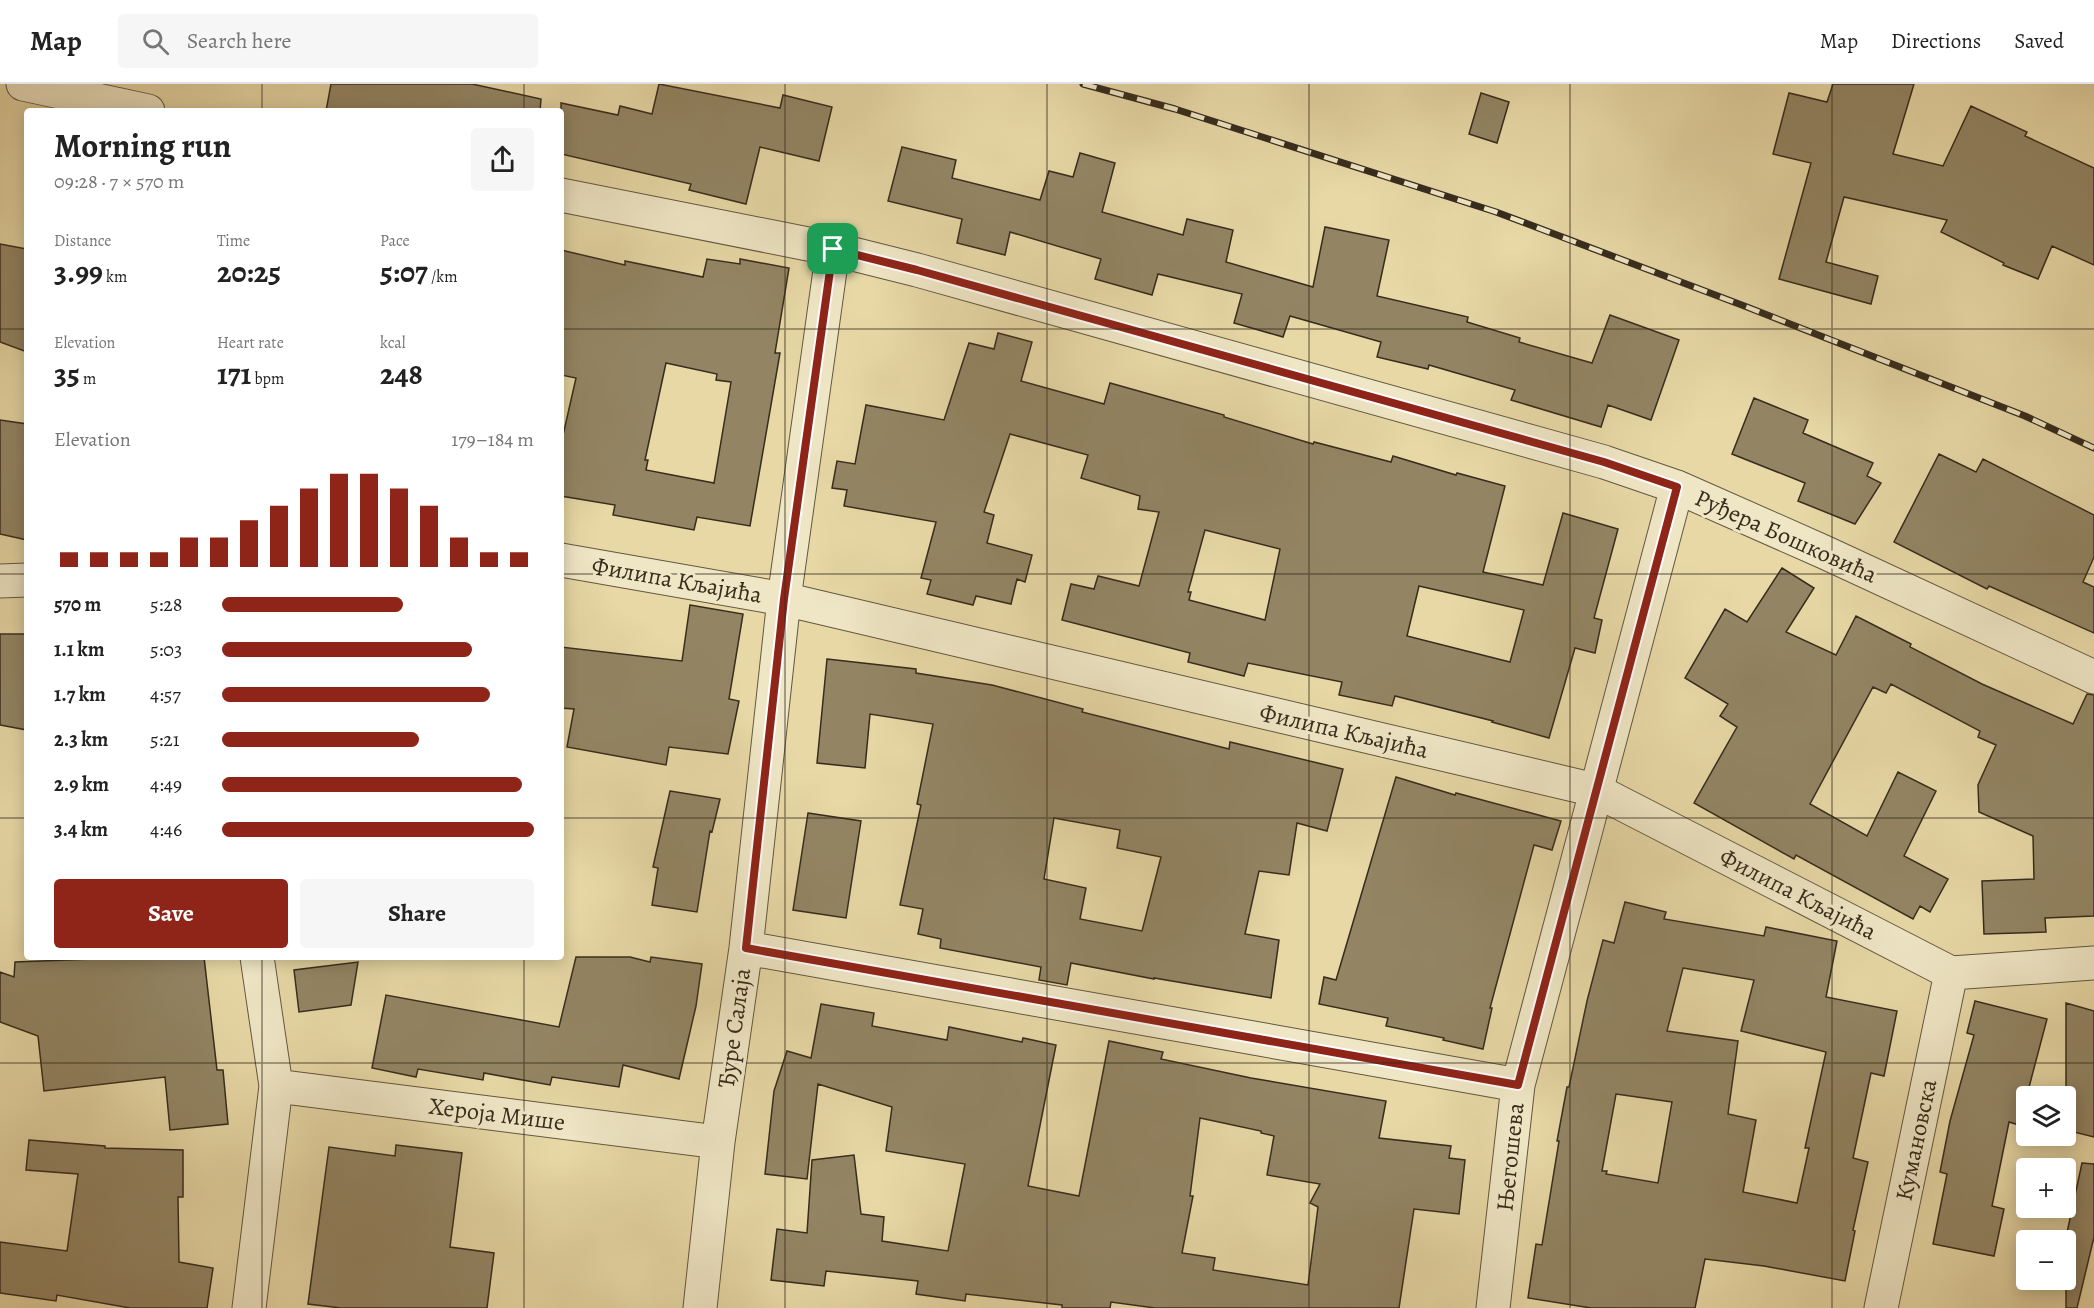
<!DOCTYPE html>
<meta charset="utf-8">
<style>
:root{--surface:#fff;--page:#f6f6f6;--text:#222;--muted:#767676;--line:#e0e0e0;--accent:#8f2418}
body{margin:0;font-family:Alegreya,serif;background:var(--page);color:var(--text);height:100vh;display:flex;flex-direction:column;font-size:22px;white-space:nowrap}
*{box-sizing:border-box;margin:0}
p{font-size:20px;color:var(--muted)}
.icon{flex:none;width:33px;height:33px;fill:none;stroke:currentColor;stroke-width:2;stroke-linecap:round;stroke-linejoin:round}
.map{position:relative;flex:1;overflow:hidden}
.details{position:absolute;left:24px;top:24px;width:540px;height:852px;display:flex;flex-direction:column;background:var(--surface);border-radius:6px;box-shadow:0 3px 15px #0003}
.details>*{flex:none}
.controls{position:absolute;left:2016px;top:1002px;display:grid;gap:12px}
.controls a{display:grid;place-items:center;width:60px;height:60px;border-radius:6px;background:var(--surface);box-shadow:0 3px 15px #0003;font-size:30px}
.pin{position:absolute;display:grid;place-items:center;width:51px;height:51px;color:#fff;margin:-26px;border-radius:12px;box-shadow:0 3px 9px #0006}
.round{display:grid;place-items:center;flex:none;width:63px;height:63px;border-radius:6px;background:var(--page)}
.overview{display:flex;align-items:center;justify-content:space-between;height:102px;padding:0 30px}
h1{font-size:33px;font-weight:600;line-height:45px}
.figures{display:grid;grid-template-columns:repeat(3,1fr);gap:9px;height:102px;padding:6px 30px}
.figures div{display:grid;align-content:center}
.figures b{font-size:30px;font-weight:600}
.figures small{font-size:16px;font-weight:400}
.figures p{font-size:16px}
.chart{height:168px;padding:12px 30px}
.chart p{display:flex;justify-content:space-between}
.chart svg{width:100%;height:108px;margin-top:6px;stroke:var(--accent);stroke-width:6}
.primary-button{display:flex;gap:12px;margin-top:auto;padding:12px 30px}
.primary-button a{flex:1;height:69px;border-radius:6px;background:var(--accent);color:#fff;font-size:24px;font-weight:600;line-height:69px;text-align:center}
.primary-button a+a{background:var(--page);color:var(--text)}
ul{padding:0 30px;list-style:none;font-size:20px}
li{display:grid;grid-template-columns:96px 72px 1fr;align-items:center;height:45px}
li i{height:15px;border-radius:8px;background:var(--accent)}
header{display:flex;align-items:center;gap:36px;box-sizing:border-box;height:84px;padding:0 30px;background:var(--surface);border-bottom:2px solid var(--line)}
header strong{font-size:28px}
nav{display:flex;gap:33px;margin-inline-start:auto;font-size:21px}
.search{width:420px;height:54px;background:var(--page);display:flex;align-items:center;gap:15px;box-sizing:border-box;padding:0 21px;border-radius:6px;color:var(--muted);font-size:22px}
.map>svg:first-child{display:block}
</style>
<header>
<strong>Map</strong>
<div class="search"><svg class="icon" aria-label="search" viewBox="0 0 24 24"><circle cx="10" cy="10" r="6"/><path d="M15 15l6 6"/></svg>Search here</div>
<nav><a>Map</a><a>Directions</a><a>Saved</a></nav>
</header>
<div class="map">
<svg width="2094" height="1224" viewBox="0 0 2094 1224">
<rect width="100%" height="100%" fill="#e7d8a6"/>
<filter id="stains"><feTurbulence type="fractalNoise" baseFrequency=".00333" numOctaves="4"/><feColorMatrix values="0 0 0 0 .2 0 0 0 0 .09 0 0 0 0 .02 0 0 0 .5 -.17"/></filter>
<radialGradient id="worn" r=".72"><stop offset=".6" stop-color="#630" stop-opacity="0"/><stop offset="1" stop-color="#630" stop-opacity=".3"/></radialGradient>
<path fill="#938564" stroke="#372c1d" stroke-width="1.5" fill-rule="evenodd" d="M331,0h141l69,15 -1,12h-214z
M659,0l121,24 3,-13 49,12 -13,54 -59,-14 -14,57 -57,-14 2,-6 -130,-30v-51l57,12 2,-9 32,8z
M1833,0h81l-21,70 50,12 28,-60 56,26 -2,4 69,32v97l-42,-19 -14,33 -35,-14 1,-2 -63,-31 6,-12 -103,-23 -18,65 52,14 -7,28 -92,-25 32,-116 -38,-9 16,-61 38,9z
M1481,9l28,9 -12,41 -28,-9z
M902,63l54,13 -4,18 88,22 9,-29 24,6 7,-24 35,10 -13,49 81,23 4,-16 46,11 -7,32 87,25 12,-60 64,13 -12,56 91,21 -1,5 53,16 -1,4 73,21 18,-48 69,25 -28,80 -43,-15 -7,22 -90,-27 4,-10 -86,-25 -1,4 -51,-12 4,-15 -91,-26 -7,21 -49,-14 8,-29 -84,-20 -6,21 -57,-16 6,-20 -91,-27 -5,23 -48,-12 5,-24 -74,-18z
M0,160l27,5v103l-27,-10z
M561,166l64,15v-4l78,16 4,-18 33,5v-5l49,9 -14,85h5l-30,173 -53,-9 -3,13 -81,-15 2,-10 -54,-9v-52l15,-66 -15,-3zM666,279l51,11 -1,6 15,2 -17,101 -68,-13 2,-10h-3z
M998,249l34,9 -11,39 83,23 6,-21 114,32v2l89,27 1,-2 77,20 2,-6 63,19 1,-2 48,13 -22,86 60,13 20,-72 55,16 -24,89 8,2 -7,33 -20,-5 -26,90 -57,-16 1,-1 -98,-25 -3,10 -53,-11 3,-13 -94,-19 -4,13 -56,-14 2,-9 -128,-33 9,-36 23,5 4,-13 41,10 20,-74 -21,-3 2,-13 -59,-18 7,-23 -78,-21 -26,78 10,3 -7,28 45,12 -7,27 -8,-3 -6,25 -35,-8 -3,9 -46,-11 4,-14 -10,-2 15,-56 -92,-16 3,-16 -15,-2 5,-27 18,3 11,-59 78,15 25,-77 25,6zM1205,446l75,19 -15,71 -76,-20 2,-8h-3zM1419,502l105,24 -14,52 -103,-26z
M1754,314l54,22 -5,13 70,30 -6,13 14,7 -26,41 -57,-23 7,-18 -73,-29z
M0,336l27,4v116l-27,-6z
M1939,370l37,18 7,-13 111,56v42l-11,25 11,5v46l-105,-47 -2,3 -93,-47z
M1782,484l32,20 -28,44 50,23 20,-39 55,28 -1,3 72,37 91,40 14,-30 7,1v221l-49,2 1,14 -62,2 -2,-53 52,-2 -1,-43 -54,-24 -1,-27 18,-40 -18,-8 2,-6 -89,-47 -5,9 -13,-6 -63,117 57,32 31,-64 38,19 -32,65 44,23 -18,33 -10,-6 -7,13 -117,-64 -2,4 -100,-56 43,-76 -17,-11 8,-12 -43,-26 40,-69 22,13z
M690,521l53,9 -14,85 10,2 -11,53 -59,-7 -3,18 -99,-18 7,-38 -13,-1v-61l121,14z
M0,550h27v96l-27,-5z
M827,575l89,10v4l76,12 91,24 -1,3 147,37 1,-7 113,27 -16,62 -30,-8 -8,52 -30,-4 -14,63 34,6 -8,58 -117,-20v1l-83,-16 -4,22 -28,-5 2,-13 -101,-19 1,-9 -23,-5 5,-25 -23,-4 21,-100 -4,-1 16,-80 -63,-10 -5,54 -48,-5zM1054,734l66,12 -3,18 44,9 -19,74 -62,-12 6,-31 -42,-9z
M1396,693l59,18 1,-2 105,28 -9,29 -18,-5 -44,163h2l-9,41 -40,-9 1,-2 -58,-12 2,-8 -69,-14 5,-27 12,3z
M670,707l50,8 -8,33 -2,-1 -13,81 -45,-7 6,-37 -5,-1z
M808,729l53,8 -15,97 -53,-8z
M1625,818l41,10 -2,7 100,17 2,-9 71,14 -11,56 71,14 -13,65 -13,-3 -18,85 15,4 -15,68 2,1 -10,50 -81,-15 -59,-7 -10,49h-104l-63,-10 8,-54 6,1 17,-104h-2l10,-54h2l18,-86 16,-61 11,3zM1683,884l71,12 -13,51 85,21 -21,96h4l-12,55 -54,-11 13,-72 -28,-6 10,-73 -71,-10zM1616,1010l56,8 -14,81 -52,-9 1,-3h-5z
M147,873h57l13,113h6l5,54 -58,6 -5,-53 -121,14 -6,-55 -38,-14v-50l14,5 1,-15z
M576,873h54l20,5 1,-5 51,7 -6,42 -17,73 -56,-14 -4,22 -67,-10 -2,8 -66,-12 -1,7 -65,-11 -2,8 -44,-9 14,-73 173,32z
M358,878l-7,43 -52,7 -5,-42z
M1975,917l72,18 -28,106 -10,-3 -17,84 12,3 -10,47 -61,-12 14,-70 -7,-2 10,-51 24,-86 -7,-2z
M2066,919l28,8v126l-28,-7z
M821,920l53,9 -2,13 75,14 2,-13 73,15 1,-4 33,7 -28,141 51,10 30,-155 54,11 -2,7 90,19 135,23 -7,37 72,8 -2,12 16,2 -6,54 -45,-5 -15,99h-244l-44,-6 -1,6h-48v-3l-96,-11 -1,7 -49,-7 2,-13 -92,-10 -2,15 -53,-6 6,-51 30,4 5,-73 42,-5 7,59 23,3 -2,24 66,10 17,-87 -79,-13 6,-44 -74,-23 -11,95 -42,-5 9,-83 13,-40 24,7zM1200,1034l61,13v2l13,3 -7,39 53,9 -10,19 8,4 -10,78 -95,-15 2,-12 -33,-5 11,-57h-3z
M29,1056l76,6v2l78,2v47h-5l1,65 34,6 -6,40h-77l-73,-13 -1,6 -56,-8v-51l67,9 11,-77 -52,-4z
M396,1061l66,8 -12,94 44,6 -7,55h-146l-33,-4 21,-157 66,9z
M2082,1079l12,1v73l-17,71h-11v-71z"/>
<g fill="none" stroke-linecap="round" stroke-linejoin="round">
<defs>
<path id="minor" d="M23,0l125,27
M561,111l272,54 84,21 687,192 73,25 147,65 270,125
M561,476l223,39 811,191 356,183 143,-10
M0,497l27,-1
M746,864l772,137
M276,1002l442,56
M249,1224l27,-222 -19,-129
M700,1224l18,-166 28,-194 38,-349 49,-350
M1493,1224l25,-223 159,-598
M1881,1224l70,-335"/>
</defs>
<use href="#minor" stroke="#63573f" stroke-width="35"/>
<use href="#minor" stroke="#efe6c5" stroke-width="33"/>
<defs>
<path id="rail" d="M1083,0l92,25 321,103 251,95 278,109 69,32"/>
</defs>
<use href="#rail" stroke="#372c1d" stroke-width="7"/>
<use href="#rail" stroke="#efe6c5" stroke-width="4.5" stroke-dasharray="14" stroke-linecap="butt"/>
</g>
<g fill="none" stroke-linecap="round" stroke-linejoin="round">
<defs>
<path id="route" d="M833,165l84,21 687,192 73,25 -159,598 -772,-137 38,-349z"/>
</defs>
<use href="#route" stroke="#fff" stroke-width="12"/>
<use href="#route" stroke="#8f2418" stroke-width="8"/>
</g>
<path fill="none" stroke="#372c1d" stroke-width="1.5" stroke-opacity="0.55" d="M262,0v27M524,0v27M785,0v1224M1047,0v1224M1309,0v1224M1570,0v1224M1832,0v1224M0,245h27M561,245h1533M0,490h27M561,490h1533M0,734h27M561,734h1533M262,873v351M524,873v351M0,979h2094"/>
<g text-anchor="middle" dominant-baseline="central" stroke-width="6" stroke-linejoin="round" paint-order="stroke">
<g font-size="24" fill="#372c1d" stroke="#efe6c5">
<text transform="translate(1786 452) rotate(24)">Руђера Бошковића</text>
<text transform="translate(677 496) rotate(10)">Филипа Кљајића</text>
<text transform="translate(1344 647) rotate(13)">Филипа Кљајића</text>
<text transform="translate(1798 810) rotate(27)">Филипа Кљајића</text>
<text transform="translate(734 944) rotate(-82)">Ђуре Салаја</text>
<text transform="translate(497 1030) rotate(7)">Хероја Мише</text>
<text transform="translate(1916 1056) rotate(-78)">Кумановска</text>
<text transform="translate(1510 1073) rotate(-84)">Његошева</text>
</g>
</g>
<rect width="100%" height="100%" filter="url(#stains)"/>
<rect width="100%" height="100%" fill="url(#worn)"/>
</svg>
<div class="controls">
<a><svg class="icon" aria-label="layers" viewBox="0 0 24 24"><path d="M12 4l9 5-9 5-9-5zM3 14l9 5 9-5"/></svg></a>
<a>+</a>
<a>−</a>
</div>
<div class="pin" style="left:833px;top:165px;background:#1e9e55"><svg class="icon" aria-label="arrive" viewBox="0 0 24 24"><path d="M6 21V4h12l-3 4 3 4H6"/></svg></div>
<section class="details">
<div class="overview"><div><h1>Morning run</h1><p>09:28 · 7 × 570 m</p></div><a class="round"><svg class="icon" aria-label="share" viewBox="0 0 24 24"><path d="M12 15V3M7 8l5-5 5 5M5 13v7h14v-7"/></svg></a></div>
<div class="figures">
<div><p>Distance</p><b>3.99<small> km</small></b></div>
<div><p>Time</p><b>20:25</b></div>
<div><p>Pace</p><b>5:07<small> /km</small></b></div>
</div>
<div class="figures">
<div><p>Elevation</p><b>35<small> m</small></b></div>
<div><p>Heart rate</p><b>171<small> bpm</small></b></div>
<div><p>kcal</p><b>248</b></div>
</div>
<div class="chart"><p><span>Elevation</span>179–184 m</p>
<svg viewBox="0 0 160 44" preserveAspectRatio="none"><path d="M5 44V38M15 44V38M25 44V38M35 44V38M45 44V32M55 44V32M65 44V25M75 44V19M85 44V12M95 44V6M105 44V6M115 44V12M125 44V19M135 44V32M145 44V38M155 44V38"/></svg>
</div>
<ul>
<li><b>570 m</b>5:28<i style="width:58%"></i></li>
<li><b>1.1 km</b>5:03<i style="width:80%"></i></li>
<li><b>1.7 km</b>4:57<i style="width:86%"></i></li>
<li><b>2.3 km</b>5:21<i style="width:63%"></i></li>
<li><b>2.9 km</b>4:49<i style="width:96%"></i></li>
<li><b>3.4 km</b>4:46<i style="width:100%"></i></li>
</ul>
<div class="primary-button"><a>Save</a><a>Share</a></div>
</section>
</div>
